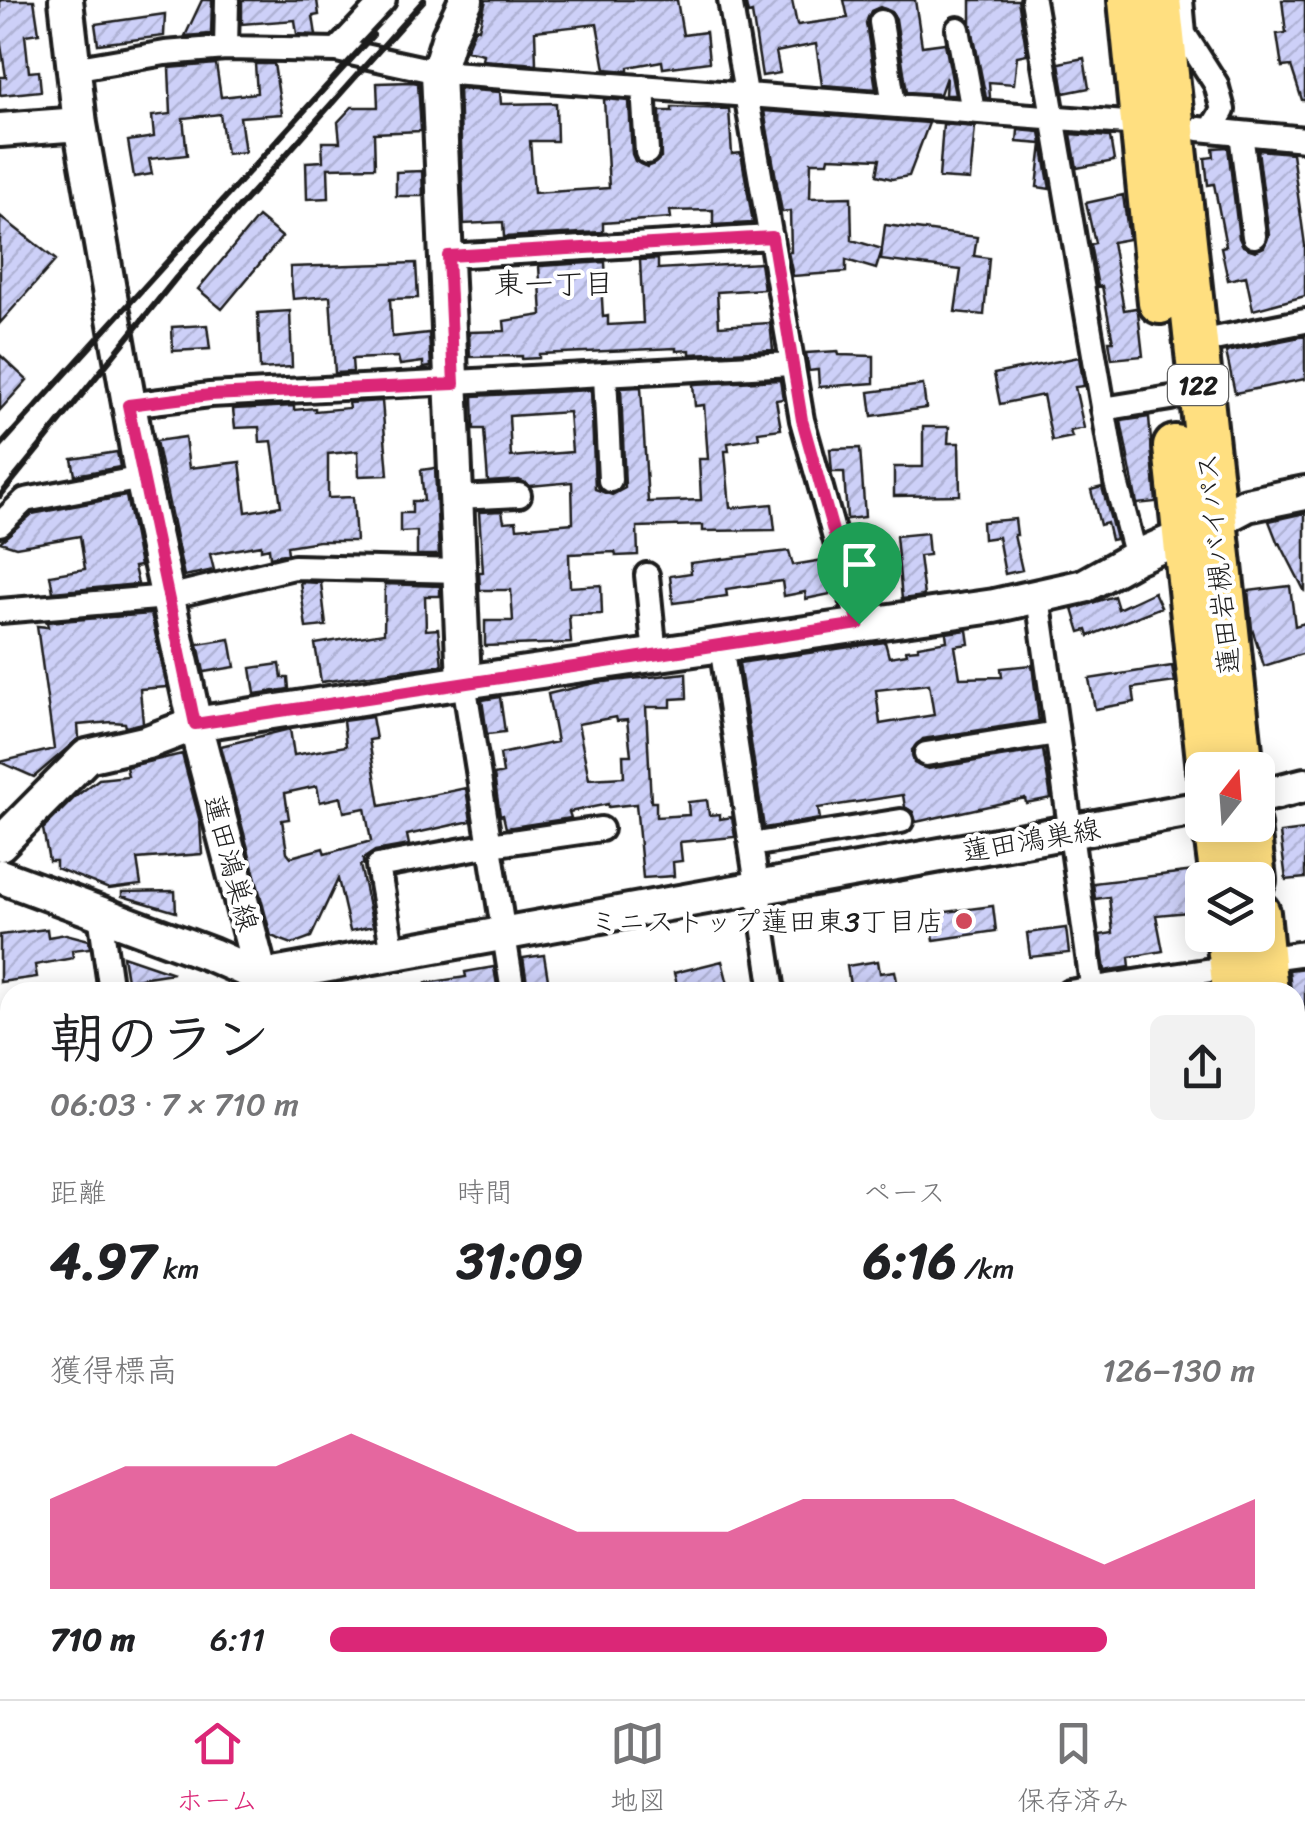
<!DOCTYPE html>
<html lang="ja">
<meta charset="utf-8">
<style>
:root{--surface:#fff;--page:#f2f2f2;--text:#202124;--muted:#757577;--line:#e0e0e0;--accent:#db2777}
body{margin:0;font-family:Sriracha,"Klee One",sans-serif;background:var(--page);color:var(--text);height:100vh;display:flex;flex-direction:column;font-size:38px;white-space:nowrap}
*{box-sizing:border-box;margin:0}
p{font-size:32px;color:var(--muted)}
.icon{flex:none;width:55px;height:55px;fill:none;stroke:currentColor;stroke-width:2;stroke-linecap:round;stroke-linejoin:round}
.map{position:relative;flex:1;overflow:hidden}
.side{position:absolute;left:0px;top:982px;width:1305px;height:718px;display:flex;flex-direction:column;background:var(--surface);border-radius:30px 30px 0 0;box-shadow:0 5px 25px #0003}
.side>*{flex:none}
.needle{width:65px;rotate:17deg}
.controls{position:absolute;left:1185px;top:752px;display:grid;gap:20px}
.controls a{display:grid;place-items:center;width:90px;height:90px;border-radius:15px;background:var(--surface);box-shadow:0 5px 25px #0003;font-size:50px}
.pin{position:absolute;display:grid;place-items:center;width:85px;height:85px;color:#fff;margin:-102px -42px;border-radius:50% 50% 50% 0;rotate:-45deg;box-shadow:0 0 10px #0007}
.pin .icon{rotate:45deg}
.round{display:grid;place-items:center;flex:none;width:105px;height:105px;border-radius:15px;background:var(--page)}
.headline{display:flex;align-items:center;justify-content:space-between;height:170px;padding:0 50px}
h1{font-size:55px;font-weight:700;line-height:75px}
.stats{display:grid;grid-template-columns:repeat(3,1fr);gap:15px;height:170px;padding:10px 50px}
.stats div{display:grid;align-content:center}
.stats b{font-size:50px;font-weight:700}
.stats small{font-size:28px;font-weight:400}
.stats p{font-size:28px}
.chart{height:280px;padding:20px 50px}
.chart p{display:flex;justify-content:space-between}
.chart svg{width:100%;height:180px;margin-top:10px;fill:var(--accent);opacity:.7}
ul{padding:0 50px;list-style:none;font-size:32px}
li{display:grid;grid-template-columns:160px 120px 1fr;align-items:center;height:75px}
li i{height:25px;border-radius:12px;background:var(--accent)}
.tab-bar{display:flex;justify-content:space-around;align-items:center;height:140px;border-top:2px solid var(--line);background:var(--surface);font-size:28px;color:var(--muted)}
.tab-bar a{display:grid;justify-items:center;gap:5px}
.tab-bar .active{color:var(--accent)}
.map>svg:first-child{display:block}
</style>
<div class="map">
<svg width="1305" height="1699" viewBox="0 0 1305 1699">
<defs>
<pattern id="building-hatch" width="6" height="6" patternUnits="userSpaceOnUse" patternTransform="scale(2.5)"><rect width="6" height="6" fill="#cdd0f8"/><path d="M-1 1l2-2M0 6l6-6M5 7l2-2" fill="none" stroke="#afb2d4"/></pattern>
</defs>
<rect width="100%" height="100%" fill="#fff"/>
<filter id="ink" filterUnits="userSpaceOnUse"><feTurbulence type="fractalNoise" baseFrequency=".01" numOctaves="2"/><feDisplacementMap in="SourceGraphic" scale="20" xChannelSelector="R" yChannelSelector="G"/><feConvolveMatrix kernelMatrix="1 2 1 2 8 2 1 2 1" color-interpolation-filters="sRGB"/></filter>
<g filter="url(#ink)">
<path fill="url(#building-hatch)" stroke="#1c1c1c" stroke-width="2.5" fill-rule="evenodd" d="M0,0h34l5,33 -14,2 4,37 10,-1 2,20 -41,4v-18h6l-6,-38z
M202,0h10l-1,34 -26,2z
M242,0h75l2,15 -6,1 3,19 -19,-1 -2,-14 -53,4z
M486,0h191l6,35 23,-3 3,30 -46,6 -1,-7 -34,6v4l-23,-2 -8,-45 -62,7 1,33 -54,-4 1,-6 -17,-4 9,-22 4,1z
M745,0h47l5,25 51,-7 -4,-18h71l7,46 23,-3 10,52h-10l1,-18 -6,17 -33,-2 -11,-73 -4,-7 -12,-5 -9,4 -5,12 10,66 -54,-4 -6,-41 -40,8 4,21 -18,3 -10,-63 -4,1z
M971,0h47l9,54 -10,2 -3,28 -25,-2 1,16h-4l-15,-75z
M1282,0h23v100h-3l-11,-34 -9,1 -5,-33 9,-1z
M165,14l-1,22 -66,8 -3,-20z
M1084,58l5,30 -25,5 -5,-30z
M216,64l5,33 36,-4 -2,-29h19l8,50 -42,3 5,35 -19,2 -6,-40 -37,4 4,37 -38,4 3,15 -18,3 -6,-36 26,-4 -2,-21 19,-2 -2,-46z
M412,82l6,1 3,48 -47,2 1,34 -47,1 1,30 -22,1 -1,-37 17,-1 -1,-19h18l-2,-20 14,-15h26l-1,-24z
M459,89l41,3 1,12 55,-1 1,38h-27l4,52 75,-5 -5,-89 25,2 3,53 3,7 12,6 14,-9 -1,-47h12v-4l57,2 3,45 9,-1 12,70 -40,2v-15l-43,1 1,7 -68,5v9l-99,5 -1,-15 -39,2z
M764,111l165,12 -20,53 -17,3 -15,-4 3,-16 -51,-2 -1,5h-17l-1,36 41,-1 1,43 30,9 3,-24 92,12 -3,19 15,2 -5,57 -29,-3 6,-42 -80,-10 1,-10 -6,19 -30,-9v12l-53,4 -5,-24h3l-1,-41 -8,1z
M943,124l32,3 -5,53 -31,-2z
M1018,130l22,2 10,57 -13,-2 5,-43 -25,-2z
M1071,134l39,3 4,24 -37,7z
M1228,147l11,91 4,8 12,5 9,-4 5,-12 -11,-85 34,3 13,92v51l-52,14 -7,-34 -18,4 -7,-33 5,-1 -12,-62 -6,1 -3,-27 9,-1 -1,-9z
M422,171l1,25h-27v-24z
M1123,195l6,44 -17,3 12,68 12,-2 2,4 5,44 -31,3 -3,-18h4l-11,-55 -4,1 -5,-27 -3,-16 5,-1 -9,-40z
M0,216l56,44 -56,63z
M258,217l24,20 -60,72 -24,-20z
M658,259v10l102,-6 4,26 -47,3 2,34 51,-3 3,27 -83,4v-4l-14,1v-3l-137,6v4l-17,1v-3l-52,1 -1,-25 36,-1 -1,-10 38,-6 -3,-49 66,-4 1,19h-5l2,36 5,-1v9l35,-2 -3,-63z
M416,263l2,35 -28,1 2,38 37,-4 2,34 -8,1v-6l-23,3 -2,-8 -46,2 1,13 -18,1 -5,-77 -37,3 -3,-32z
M290,311l2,56 -32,2 -2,-56z
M207,325l3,24 -37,2 -1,-24z
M1305,336v43l-70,14 -9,-41z
M838,351l1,4 35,1v27l-55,4 -1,-17 -9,1 -3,-18z
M0,355l27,25 -27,30z
M1079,357l5,29 -9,1 9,41 -14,3 2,6 -20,4 -9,-46 -43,9 -6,-30z
M780,380l3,19 -7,1 5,29 -23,3 1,6 -31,5 1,8h-4l5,57 42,-4 3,26 -72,1v-6l-66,2 1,28 -22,1 -1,-4 -46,2 1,33 31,-2 1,29 -33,1 2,28 -86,3v-25h28l-2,-31h-31l-1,-18h4l-4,-60 23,-1 2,11 12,-1 1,7 56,-5 -1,-41 -42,4 -11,-6 -31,2 -4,-53h-10l-1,-33 118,-6 4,99 17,6 13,-7 -4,-100 20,-1 7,115 53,-2 -2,-41h9l-4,-54 -9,1 -2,-22zM569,412l3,40 -61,5 -2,-41z
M923,385l3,23 -54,8 -3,-24z
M382,401l6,74 -29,1 -1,-25 -30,3v44l25,-1 3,44h-37l-32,5 1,7 -18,4 -1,-9 -8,2v-5l-51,9 4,16 -30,6 -28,-135 29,-4 4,31 51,-6 6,50 35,-6 -9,-65 -12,1 -1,-15 -24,1 -2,-19 61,-3v4l21,-2v3l34,-3 -1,-5z
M1149,417l7,85 -19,2 -16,-83z
M923,427h26l-1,16h11l1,52 -66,1v-29h29z
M860,448l5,69 -18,2 -3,-47h-12l-2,-23z
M117,452l3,15 -45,8 -3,-16z
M435,468l4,87h-22v-24l-17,1v-19h12v-12h12l-3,-31z
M1102,487l14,52 -5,1 -4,-17 -7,2 -9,-35z
M126,496l14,70 -6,1 4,17 -85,8 -3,-17 35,-6 -5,-33 -64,11 -16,-5 32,-28z
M1305,513v79l-25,-49 -2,1 -9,-23z
M1015,519l2,16h-3l8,35 -17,4 -7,-37 -15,2 -1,-17z
M927,533l2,22 -10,1 5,40 -22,3 -6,-63z
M789,551l4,14 30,-5 7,34 -24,5 -1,-7 -21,4 -2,-15 -56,8 1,7 -54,7 -3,-27 21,-3 -1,-10z
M300,582l21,1 5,43 -20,2z
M385,584l55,2v10h-15l1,34 12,-1 4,36 -121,17 -6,-38 69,-11z
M1290,586l5,40 10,-3v30l-41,13 -12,-37 -4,-38z
M1154,592l7,15 -72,29 -2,-6 -7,2 -7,-23 41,-13 4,13z
M151,614l16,73 -27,2 3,34 -17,4 -1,-4 -13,-1 -34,3 1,13 -45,39 -34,-15 54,-13 -17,-123 11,1 -1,-5z
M967,630l2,14 -14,2 5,32 42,-1 -1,-9 31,-3 7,56 -116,18 -11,11 2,13 14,6 115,-19 8,48 -25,5 -1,-5 -109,24 -3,-10 -8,-5 -2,-12 -85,13 2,11 -56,9 -25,-165 146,-21 4,15 18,-3 -1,-4 12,-1v-3l29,-5 -1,-8zM929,684l5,31 -54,9 -4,-34z
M230,639l5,28 -31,5 -6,-28z
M280,664l2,14h6l1,11 -34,5 -4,-26z
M1172,666l3,16 -42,6 2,14 -40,7 -6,-30z
M686,673l1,25 -16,1v8h-25l5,95h5v15l33,-2 -1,-13 19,-2 2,15 11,-1v5l12,-2 3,20 -55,5 2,19 -9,1 1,14 -31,2 -7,-74 -28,3v-3l-39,8 2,6 -65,10 -3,-13 -3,1 -6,-41 9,-2 -3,-19 57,-12 -9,-48 47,-11zM616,717l1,4 10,-1 4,35h-8l1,22 -35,2 -11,-55z
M500,697l5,35 -18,2 -5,-34z
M372,717l4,22 -7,1 11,66 86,-18 5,33 -64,14 2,10 -34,6 -12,8v5l-3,1 13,61 -23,5 -12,-52 -27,58 -19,7 -21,-8 -50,-190 69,-17 4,26 52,-9 -3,-25zM317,786l3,16 21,-5 3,15 21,-4 6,33 -46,13 -2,-6 -32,9 -4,-5 -5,-32 7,-1 -4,-26z
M182,754l18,68 2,32 -65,5 4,26 -32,4 -53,-21v-7h-7l-6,-32 32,-32 24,-18 29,-3 -2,-9z
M1305,830v48l-19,2 -6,-47z
M1195,871l4,40 -43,4 7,36 -34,6 1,10 -25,4 -5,-36 13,-2 -4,-36 -14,2 -2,-16z
M175,891l1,21 -54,-16v-4z
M993,906l3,25 -62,9 -4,-26z
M1066,928l3,25 -39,4 -3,-24z
M47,929l1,8 18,-3 23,6 1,8 -18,2 1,8 -38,7 2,12 -37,5v-47z
M544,955l5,31 -21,3 -5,-31z
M123,956l50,17 -46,7z
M722,961l8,31h-51l-5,-19z
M878,961l2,12 15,-2 4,21h-48l-4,-26z
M494,967l4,25h-72v-9l40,-6 -1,-5z
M1305,968v50l-10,1v-27h-4l-2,-22z"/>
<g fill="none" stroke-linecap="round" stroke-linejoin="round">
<defs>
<path id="lane" d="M0,1241l10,-1
M0,1334l10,-1
M0,1448l10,-1
M0,1615l10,-3
M101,1699l31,-9"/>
<path id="street" d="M730,0l72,420 57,204
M1033,0l83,482 20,75
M1181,0l3,34 32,50 7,26 -12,20
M881,22l13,83
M958,29l15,82
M226,48l1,-48
M337,50l47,-50
M73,69l92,-16 61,-5 111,2 101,22 702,52
M643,87l4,65
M1199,129l106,10
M1241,133l13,103
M448,256l323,-19
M1194,343l111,-22
M605,376l5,104
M128,405l82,-10 581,-31
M1103,409l68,-11
M458,498l61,-3
M0,524l25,-24 117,-22
M647,575l8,80
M1038,597l55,395
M0,611l168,-14 126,-30 167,4
M721,645l52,347
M464,682l49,310
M926,754l131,-21
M751,845l150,-24
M100,914l11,78
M393,953l-15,-87 112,-21 111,-16
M1262,959l43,-6
M1069,992l162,-25
M1295,1109l10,-1
M216,1690l1,9
M623,1690l2,9
M881,1690l1,9
M1198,1690l1,9"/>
<path id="secondary" d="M66,0l14,124 62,354 53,246 70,268
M0,130l80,-6
M1213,523l34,-18 58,-12
M464,682l-26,-610 11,-36 17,-36
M1258,797l47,-12
M0,844l87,-88 61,-14 47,-18 269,-42 530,-76 90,-20 52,-29 48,-21
M0,876l212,79 50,22
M262,977l940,-169
M420,1699l57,-9"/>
<path id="highway" d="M1130,0l30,302
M1159,0l83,770
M1175,447l34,323
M1215,825l7,55
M1248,825l6,55
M1258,913l8,79
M1228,935l6,57
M1295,1266l10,84
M1295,1500l10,61"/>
</defs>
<use href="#lane" stroke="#1c1c1c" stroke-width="19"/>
<use href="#street" stroke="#1c1c1c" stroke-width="30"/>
<use href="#secondary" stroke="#1c1c1c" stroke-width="40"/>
<use href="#highway" stroke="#1c1c1c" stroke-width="50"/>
<use href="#lane" stroke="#fff" stroke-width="11"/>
<use href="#street" stroke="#fff" stroke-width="22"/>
<use href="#secondary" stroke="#fff" stroke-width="32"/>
<use href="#highway" stroke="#ffdf80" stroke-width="42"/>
<path stroke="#1c1c1c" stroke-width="6" d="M0,446l373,-411
M0,496l176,-218 248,-278"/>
</g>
</g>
<g fill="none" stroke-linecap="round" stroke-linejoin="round" filter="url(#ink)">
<defs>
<path id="route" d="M772,237l30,183 57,204 -664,100 -67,-319 82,-10 244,-11 -6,-128z"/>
</defs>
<use href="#route" stroke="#fff" stroke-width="20"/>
<use href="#route" stroke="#db2777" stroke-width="12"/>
</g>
<circle fill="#d1495b" stroke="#fff" stroke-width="4" cx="964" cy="921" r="10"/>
<g text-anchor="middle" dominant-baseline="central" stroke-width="8" stroke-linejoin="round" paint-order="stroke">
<rect fill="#fff" stroke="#606060" stroke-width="2.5" x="1168" y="365" width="60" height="40" rx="8"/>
<g font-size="25" font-weight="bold" fill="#1c1c1c">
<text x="1198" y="385">122</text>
</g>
<g font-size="28" fill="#1c1c1c" stroke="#fff">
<text transform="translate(1218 564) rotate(-96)">蓮田岩槻バイパス</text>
<text transform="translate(1031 840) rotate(-10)">蓮田鴻巣線</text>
<text transform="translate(231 863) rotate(75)">蓮田鴻巣線</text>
</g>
<g font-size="28" fill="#1c1c1c" stroke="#fff" text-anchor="end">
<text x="944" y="921">ミニストップ蓮田東3丁目店</text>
</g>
<g font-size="30" fill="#1c1c1c" stroke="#fff">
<text x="554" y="284">東一丁目</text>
</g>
</g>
</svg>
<div class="controls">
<a><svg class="needle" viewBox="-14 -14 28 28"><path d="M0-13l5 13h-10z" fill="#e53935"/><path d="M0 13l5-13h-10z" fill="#757577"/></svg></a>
<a><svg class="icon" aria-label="layers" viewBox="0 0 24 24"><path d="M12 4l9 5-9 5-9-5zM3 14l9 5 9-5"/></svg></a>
</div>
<div class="pin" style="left:859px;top:624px;background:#1e9e55"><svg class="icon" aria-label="arrive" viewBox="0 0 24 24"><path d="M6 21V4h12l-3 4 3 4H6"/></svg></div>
<section class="side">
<div class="headline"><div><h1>朝のラン</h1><p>06:03 · 7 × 710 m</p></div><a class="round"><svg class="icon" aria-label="share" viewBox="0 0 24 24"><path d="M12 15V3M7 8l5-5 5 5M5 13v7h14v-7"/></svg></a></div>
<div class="stats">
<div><p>距離</p><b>4.97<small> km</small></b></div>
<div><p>時間</p><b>31:09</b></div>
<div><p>ペース</p><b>6:16<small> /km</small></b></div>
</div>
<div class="chart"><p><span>獲得標高</span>126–130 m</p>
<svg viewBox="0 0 160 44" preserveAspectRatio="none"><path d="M0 44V22L10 14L20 14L30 14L40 6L50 14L60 22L70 30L80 30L90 30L100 22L110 22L120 22L130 30L140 38L150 30L160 22V44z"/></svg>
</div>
<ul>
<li><b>710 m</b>6:11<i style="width:84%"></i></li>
</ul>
</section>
</div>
<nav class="tab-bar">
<a class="active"><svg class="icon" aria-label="home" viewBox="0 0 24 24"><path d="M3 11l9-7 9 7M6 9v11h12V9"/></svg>ホーム</a>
<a><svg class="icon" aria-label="map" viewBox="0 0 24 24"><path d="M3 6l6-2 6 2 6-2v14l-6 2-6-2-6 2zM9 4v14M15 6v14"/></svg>地図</a>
<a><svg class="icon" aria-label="saved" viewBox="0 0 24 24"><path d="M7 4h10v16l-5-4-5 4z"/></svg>保存済み</a>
</nav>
